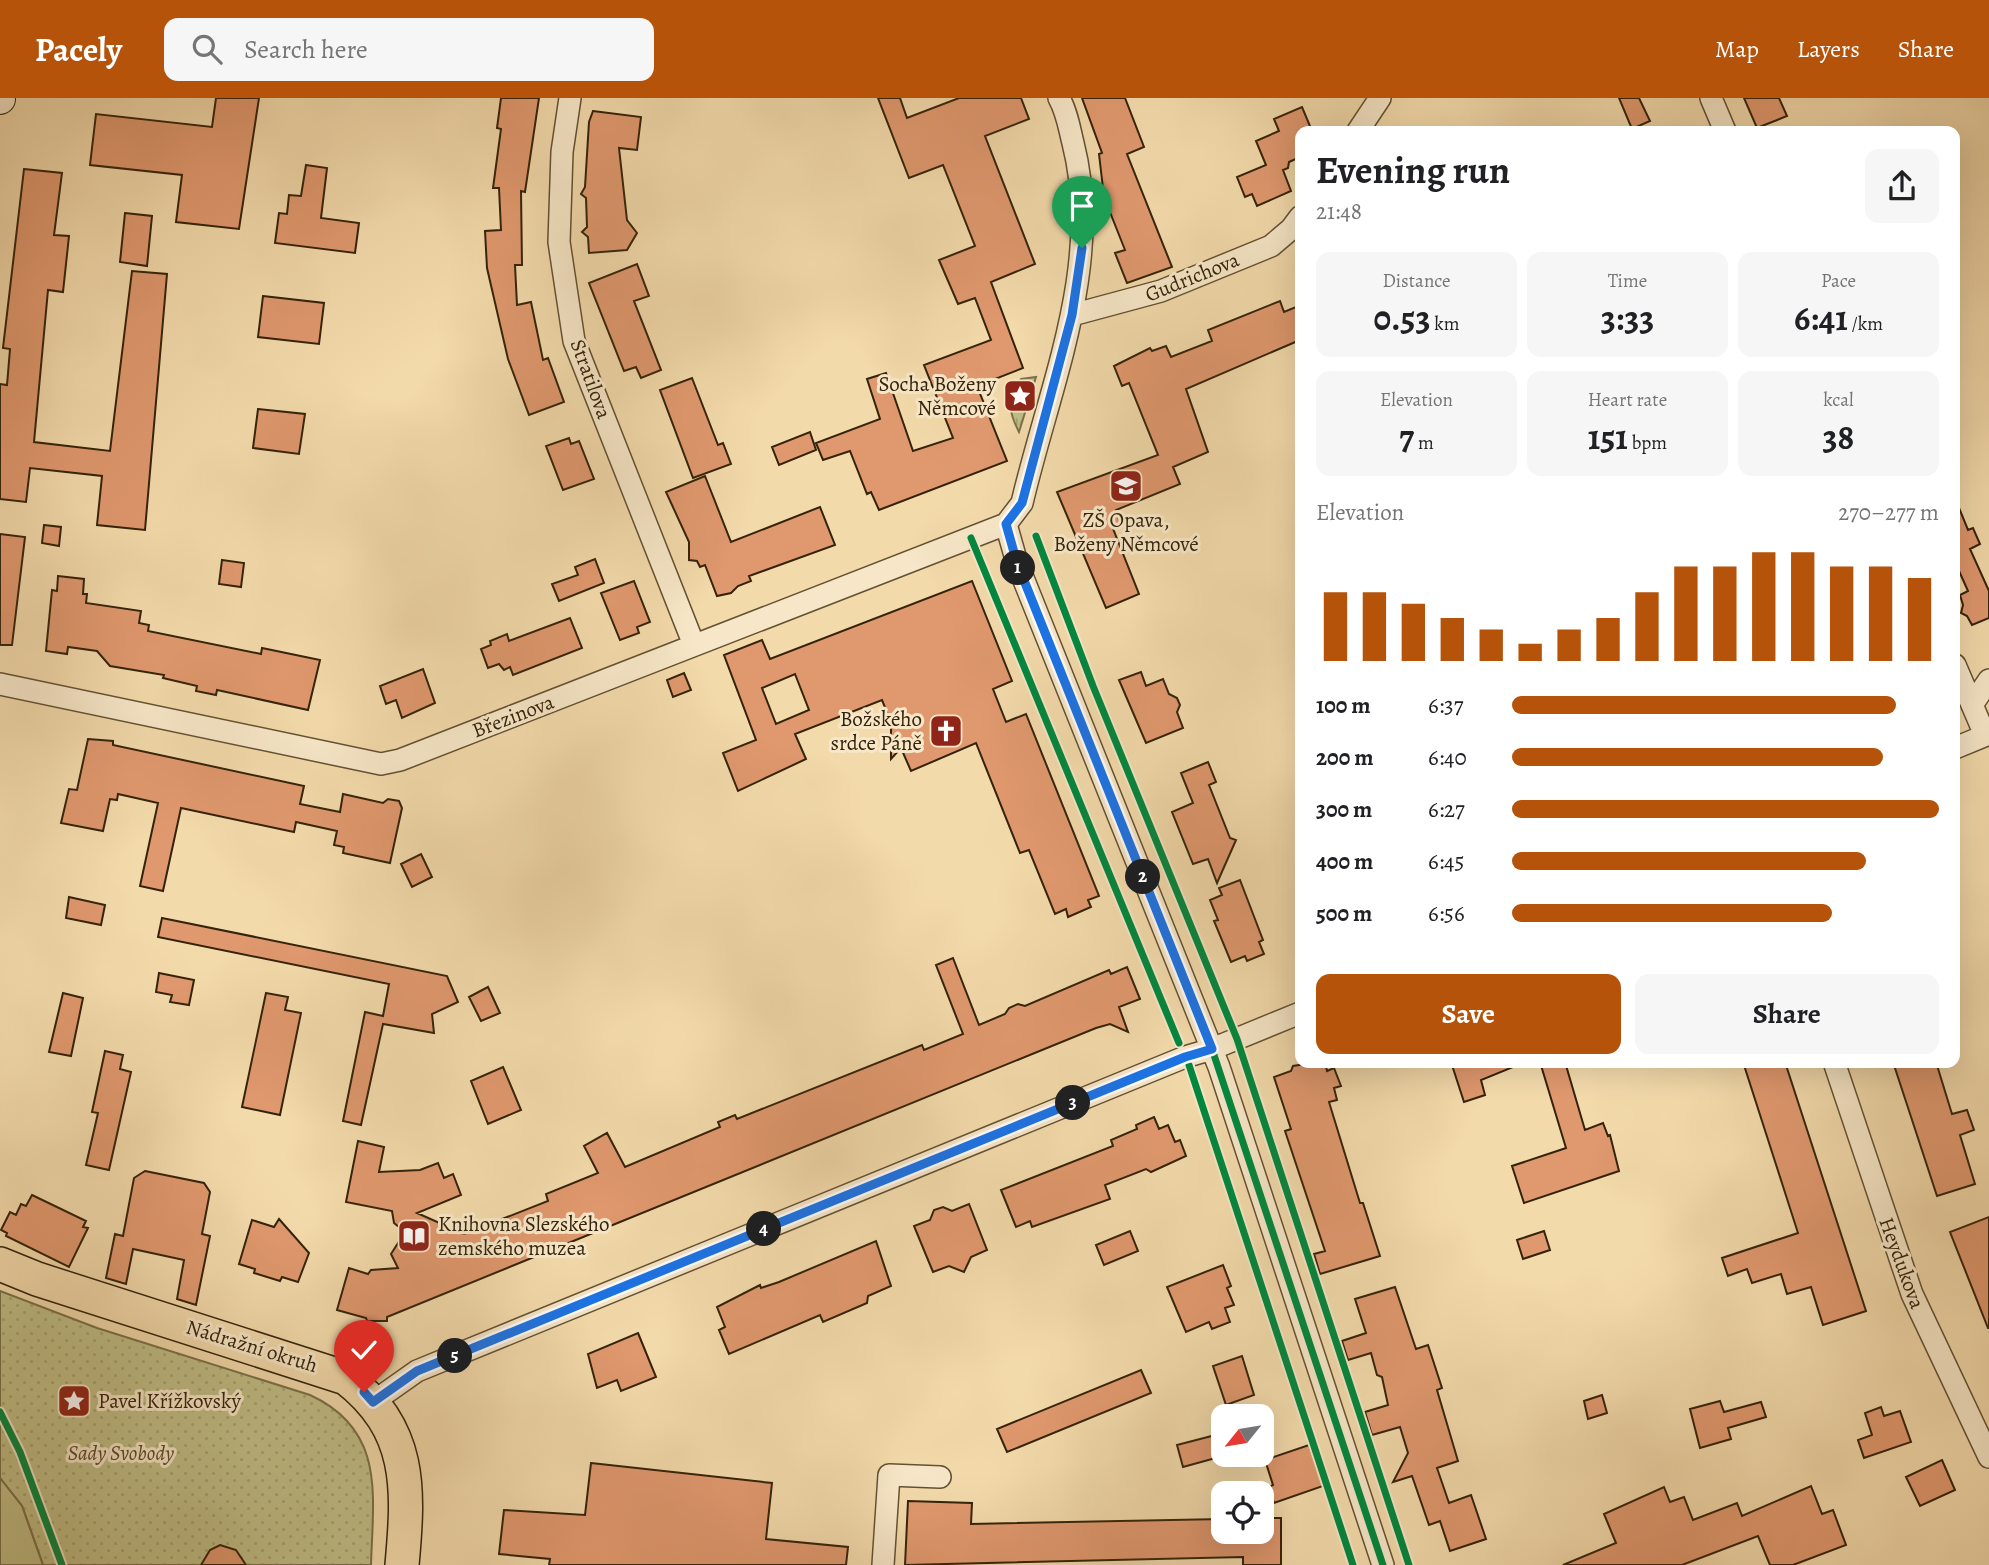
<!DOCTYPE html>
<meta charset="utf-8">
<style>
:root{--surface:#fff;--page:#f6f6f6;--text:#202124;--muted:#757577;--accent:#b45309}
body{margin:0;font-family:Alegreya,serif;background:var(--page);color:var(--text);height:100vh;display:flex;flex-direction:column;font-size:26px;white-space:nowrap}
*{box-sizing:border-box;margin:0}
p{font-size:23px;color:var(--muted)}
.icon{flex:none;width:38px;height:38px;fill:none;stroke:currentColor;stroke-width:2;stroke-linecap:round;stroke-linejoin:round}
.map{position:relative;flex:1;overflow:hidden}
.sheet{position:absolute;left:1295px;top:28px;width:665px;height:942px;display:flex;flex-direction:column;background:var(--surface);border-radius:14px;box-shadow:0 7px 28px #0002}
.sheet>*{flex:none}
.needle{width:46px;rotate:240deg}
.buttons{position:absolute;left:1211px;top:1306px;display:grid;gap:14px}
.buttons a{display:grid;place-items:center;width:63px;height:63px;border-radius:14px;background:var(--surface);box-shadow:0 7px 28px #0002;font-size:35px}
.pin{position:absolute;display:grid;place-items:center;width:60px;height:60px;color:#fff;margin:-72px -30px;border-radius:50% 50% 50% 0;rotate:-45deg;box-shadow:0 0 7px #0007}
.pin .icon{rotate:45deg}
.km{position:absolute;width:35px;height:35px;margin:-18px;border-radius:50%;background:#222;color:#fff;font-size:19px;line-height:35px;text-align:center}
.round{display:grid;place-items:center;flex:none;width:74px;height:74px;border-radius:14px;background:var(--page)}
.head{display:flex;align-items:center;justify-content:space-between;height:119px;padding:0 21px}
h1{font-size:38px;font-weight:600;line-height:52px}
.figures{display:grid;grid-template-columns:repeat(3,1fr);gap:10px;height:119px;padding:7px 21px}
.figures div{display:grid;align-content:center;border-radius:14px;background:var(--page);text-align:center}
.figures b{font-size:35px;font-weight:600}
.figures small{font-size:19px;font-weight:400}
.figures p{font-size:19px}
.chart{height:196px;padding:14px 21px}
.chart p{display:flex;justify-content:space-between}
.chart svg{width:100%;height:126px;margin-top:7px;stroke:var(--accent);stroke-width:6}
.cta{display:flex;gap:14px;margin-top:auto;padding:14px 21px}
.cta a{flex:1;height:80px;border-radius:14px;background:var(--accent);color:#fff;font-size:28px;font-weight:600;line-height:80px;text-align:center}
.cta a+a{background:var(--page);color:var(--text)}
ul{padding:0 21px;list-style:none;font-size:23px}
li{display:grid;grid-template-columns:112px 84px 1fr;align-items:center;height:52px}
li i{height:18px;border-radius:9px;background:var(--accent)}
header{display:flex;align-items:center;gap:42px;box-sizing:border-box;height:98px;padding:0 35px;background:var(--accent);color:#fff}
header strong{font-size:33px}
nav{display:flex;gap:38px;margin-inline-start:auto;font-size:24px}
.search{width:490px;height:63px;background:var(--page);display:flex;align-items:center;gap:18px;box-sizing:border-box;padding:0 24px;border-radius:14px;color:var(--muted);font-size:26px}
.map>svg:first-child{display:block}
</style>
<header>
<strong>Pacely</strong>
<div class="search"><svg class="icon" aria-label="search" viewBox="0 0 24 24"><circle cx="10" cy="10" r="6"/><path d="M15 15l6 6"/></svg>Search here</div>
<nav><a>Map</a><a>Layers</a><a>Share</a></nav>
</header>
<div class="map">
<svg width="1989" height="1467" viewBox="0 0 1989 1467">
<defs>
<pattern id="grass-tufts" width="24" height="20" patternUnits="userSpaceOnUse" patternTransform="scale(1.75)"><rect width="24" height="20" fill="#c0be86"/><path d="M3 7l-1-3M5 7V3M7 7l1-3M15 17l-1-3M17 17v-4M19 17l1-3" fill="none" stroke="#a6a372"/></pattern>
<pattern id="park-dots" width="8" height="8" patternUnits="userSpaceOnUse" patternTransform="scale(1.75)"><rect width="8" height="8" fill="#c0be86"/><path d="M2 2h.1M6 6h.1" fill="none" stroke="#a6a372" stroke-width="1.8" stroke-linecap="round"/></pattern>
</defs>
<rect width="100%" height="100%" fill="#f3daab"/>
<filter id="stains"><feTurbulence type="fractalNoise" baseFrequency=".00286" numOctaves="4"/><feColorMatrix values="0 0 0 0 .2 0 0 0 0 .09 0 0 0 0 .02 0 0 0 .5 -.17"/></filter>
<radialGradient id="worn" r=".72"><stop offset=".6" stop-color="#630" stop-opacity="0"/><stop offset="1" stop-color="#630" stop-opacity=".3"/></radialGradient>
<path fill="url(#grass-tufts)" stroke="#7a7048" stroke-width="2" d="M1036,279l-17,55c-11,-21 -12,-32 2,-53z"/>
<path fill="url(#park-dots)" stroke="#7a7048" stroke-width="2" d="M0,1193l97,37 213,67c76,35 63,100 61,170h-328l-21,-59 -22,-28z"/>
<path fill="#c0be86" stroke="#7a7048" stroke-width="2" d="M0,1380l22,28 21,59h-43z"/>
<path fill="#e0986e" stroke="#34230b" stroke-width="2" fill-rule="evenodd" d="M216,0h43l-20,131 -63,-7 6,-47 -92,-10 6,-51 116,13z
M501,0h38l-14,94 -4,-1 1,74h-7l2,40 14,-3 12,58 5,-2 16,44 -35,13 -21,-56 -21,-91 -2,-37 16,-1 -2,-42h-6l8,-59 -4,-1z
M878,0h22l7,20 52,-20h62l8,21 -44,17 50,128 -44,18 32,86 -46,18 30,75 -128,49 -8,-18 -4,2 -17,-43 -27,9 -7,-17 64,-24 -13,-40 19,-6 27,78 40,-13 -29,-73 67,-25 -16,-42 -17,6 -19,-44 36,-14 -32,-81 -34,13z
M1082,0h43l19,49 -17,7 45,113 -45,16 -12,-30 10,-3 -21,-53 -5,-43 3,-1z
M1619,0h20l11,23 -18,8z
M1744,0h35l8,18 -30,12z
M1302,9l10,24h-12v26l-11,5 -1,6 -5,2 8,21 -34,15 -5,-12 -7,3 -8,-20 29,-12 -10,-24 23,-10 -5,-12z
M593,13l48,6 -4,33 -18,-2 8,72 10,13 -10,17 -38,3 -1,-16 -6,-5 5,-5 -1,-29 -5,-4 4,-7 4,-65z
M306,67l21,3 -6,50 38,5 -4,30 -80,-10 4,-30 8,1 2,-19 12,1z
M24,71l38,4 -8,62 15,1 -6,56 -15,-2 -14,152 76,9 22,-180 35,3 -22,256 -48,-5 5,-49 -72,-8 -4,34 -26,-3v-115l7,1 3,-36 -7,-1z
M125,115l27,3 -5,50 -27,-4z
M637,166l12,32 -15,5 27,69 -20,8 -5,-11 -12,4 -35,-88z
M263,198l61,7 -5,41 -61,-7z
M1280,203l4,11 12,-5 4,10v23l-114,49 22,63 -35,15 7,17 -64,26 4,13 -8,3 27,68 -33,14 -49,-116 101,-37 -29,-72 -7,3 -8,-20 36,-18 2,3 14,-5 5,11 41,-16 -4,-11z
M692,280l26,67 5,-2 8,21 -38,14 -33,-88z
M258,311l47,5 -6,40 -46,-6z
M810,334l6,18 -37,15 -7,-18z
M569,340l2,6 8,-3 15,38 -31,11 -17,-44z
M705,378l26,66 89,-35 15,38 -86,31 2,5 -13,5 -7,7 -14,3 -12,-31 -5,2 -3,-6 -8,-1v-18l-23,-50z
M1955,400l13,32 5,-2 7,16 -10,5 19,42v27l-17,7 -5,-9 -6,-3 2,-8 -3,-10 8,-4 -13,-29z
M44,427l17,2 -2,19 -17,-3z
M0,436l25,3 -13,108h-12z
M595,461l9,24 -45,18 -7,-17 26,-9 -3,-8z
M222,462l22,3 -3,24 -22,-3z
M58,478l26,3 -1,15h4l-1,9 55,8 -2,12 10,2 -1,6 113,23 1,-6 58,12 -12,50 -91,-20 -1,5 -20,-4 1,-5 -34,-8 1,-3 -54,-9 -13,-15 -29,-4 -1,7 -21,-3 6,-61 5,1z
M634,483l16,41 -13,5 2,6 -19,7 -19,-47z
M972,483l40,100 -19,8 13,33 20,-8 73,182 -11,4 3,7 -23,10 -2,-8 -11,5 -26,-64 -9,3 -44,-110 -65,28 -10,-23 -10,11v-37l-9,-22 -87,34 11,25 -68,32 -15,-38 33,-13 -32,-85 38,-15 8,19zM795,576l14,36 -33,14 -14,-36z
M570,520l12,30 -69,27 -3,-8 -6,3 -5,-6 -11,4 -7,-19 10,-4 -1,-4 17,-7 2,7z
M423,571l12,34 -33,15 -6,-18 -10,4 -6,-18z
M1141,574l5,14 17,-7 6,15 8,4 3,7 -3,7 6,16 -37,15 -27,-63z
M684,575l7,17 -18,7 -6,-17z
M88,641l25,2v4l191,41 -4,18 40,8 3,-18 40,9 5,-4 11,2 3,7 -12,55 -47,-10 1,-6 -10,-2 3,-14 -41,-9 -2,10 -113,-24 -18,83 -23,-5 18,-83 -40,-9 -1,6 -7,-1 -7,32 -42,-8 8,-34 8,1z
M1208,664l8,20 -7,3 21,53 6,2 -19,43 -9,-24 -15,5 -21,-52 21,-9 -12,-30z
M421,756l11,23 -20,10 -11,-23z
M1240,782l23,60 -4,2 5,12 -17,7 -2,-5 -14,6 -17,-41 4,-1 -8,-20 12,-5 -3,-7z
M69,799l36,8 -4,20 -35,-7z
M162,820l285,58 11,26 -26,12 2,19 -51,-9 -22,101 -18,-4 22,-109 18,4 6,-32 -231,-47z
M953,860l26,67 26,-11 4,-6 9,-4 7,2 84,-36 2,4 16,-7 13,32 -21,8 9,25 -18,-8 -14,4 -709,289v4h-20l-1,-3 -29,-8 12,-42 19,6 3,-4 27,-2 -7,-14 14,-22 -11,-9 -2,-12 -46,-9 12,-61 26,6 -5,25 41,-2 18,-7 6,15 9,-4 8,21 -44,18 47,21 84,-33 -2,-7 52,-21 -14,-27 23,-13 18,34 95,-40 -2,-5 17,-7 2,4 185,-74 2,5 39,-16 -27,-69z
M159,875l35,7 -5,25 -19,-3 2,-7 -16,-3z
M488,889l12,26 -19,8 -12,-24z
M63,895l20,5 -12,58 -22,-4z
M266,895l22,4 -3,13 16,3 -21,102 -38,-8z
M105,953l18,4 -3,14 11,3 -22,98 -23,-5 12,-52 -6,-1z
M1318,964h7l2,9 7,-3 7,18 -7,2 3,12 -8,2 31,101h3l17,53 -60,18 -6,-20 11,-3 -40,-120 6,-2 -17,-52 17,-6 2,-5z
M1451,964h71l1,1 -42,17 4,15 -21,7z
M1540,964h25l20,68 18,-7 5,13 2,-1 9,36 -95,32 -12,-37 54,-18z
M1743,964h42l81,249 -43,14 -12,-38 -24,7 -6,-20 -29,9 -5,-14 -19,7 -6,-18 76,-25z
M1893,964h43l16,52 15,-4 7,20 -14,5 15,49 -38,12z
M503,969l18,43 -33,14 -17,-43z
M1154,1019l5,12 9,-4 7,17 5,-2 6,16 -35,16 -5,-3 -41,16 5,14 -78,28 -2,-6 -14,6 -15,-37 112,-44 -2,-6 26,-11 -1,-4z
M145,1073l59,12 6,9 -8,42 8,2 -14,69 -19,-6 7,-39 -51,-11 -7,35 -20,-6 9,-44 8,2 11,-58z
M32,1097l54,26 -3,6 5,1 -19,39 -63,-31 1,-3 -6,-3 9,-18 6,3 5,-11 5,2z
M969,1106l18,46 -16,7 -7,15 -15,-6 -16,6 -19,-46 16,-6 4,-10 9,-3 9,4z
M1989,1119v111h-1l-38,-96z
M279,1121l30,34 -11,29 -16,-5 -2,4 -26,-8 1,-4 -16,-5 13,-44 22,7z
M1130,1133l8,20 -34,14 -8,-20z
M1544,1133l6,19 -27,9 -6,-19z
M876,1143l15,45 -23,10 -1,7 -44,19 -3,-7 -91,39 -10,-24 6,-3 -8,-20 43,-22 1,3 18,-6z
M1223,1167l8,21 -4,2 7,17 -9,3 5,14 -18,7 -3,-7 -23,10 -19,-45z
M1395,1189l21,62 12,-4 14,43 -5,2 21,71 -21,7 12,35 22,-8 15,44 -36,12 -10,-30 -11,4 -17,-49 -19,6 15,-29 -8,-26 -28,8 -7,-23 23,-7 -6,-28 -5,-2 -6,-22 -23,7 -6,-19 24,-8 -11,-34z
M638,1235l18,44 -35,14 -4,-11 -20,8 -9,-34z
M1242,1258l12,39 -28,10 -13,-39z
M1141,1272l10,23 -144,59 -10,-23z
M1602,1297l5,18 -19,6 -4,-18z
M1720,1303l4,11 37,-10 5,15 -38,11 3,11 -31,9 -10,-39z
M1881,1309l3,9 16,-5 11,31 -47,16 -6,-18 14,-5 -7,-22z
M1223,1335v23l-40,11 -6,-22z
M1309,1347l14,41 -49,17 -5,-16 4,-2 -8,-25z
M1942,1362l13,30 -35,16 -14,-29z
M591,1365l181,20 -6,56 82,8 -2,18h-297l1,-6 -51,-5 5,-44 81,5z
M1811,1388l11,28 11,-4 13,35 -53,20h-23l-12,-29 -76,29h-119l53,-22 -12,-29 60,-27 6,15 14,-5 9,23 44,-17 5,13z
M908,1403l64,2 -1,21 252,-5v12h39v-13h19v47h-38v-8l-338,8z
M220,1447l16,5 10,15h-45l9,-15z"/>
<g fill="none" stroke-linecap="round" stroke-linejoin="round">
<defs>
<path id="street" d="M570,0l-8,54 -3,90 15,99 120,304
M1711,0l14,33
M1358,33l22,-33
M1072,217l89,-24 110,-45 20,-17 9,-12
M1006,426l11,39 202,504 164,498
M1006,426l16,-21c27,-116 82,-239 51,-360 -4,-16 -6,-31 -14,-45
M1955,567l30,70
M0,586l381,80 19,-4 606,-236
M1972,607l17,-25
M1955,650l34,-14
M1834,964l78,232 77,163
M373,1304l44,-31 768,-314 27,-8 88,-36
M883,1467l6,-90 51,2"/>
<path id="secondary" d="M0,1v-1"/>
<path id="primary" d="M0,1166l37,15 309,99c66,51 63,110 56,187"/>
</defs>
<use href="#street" stroke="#645133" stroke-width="24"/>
<use href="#secondary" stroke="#34230b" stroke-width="32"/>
<use href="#primary" stroke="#34230b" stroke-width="36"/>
<use href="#street" stroke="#f7e7c8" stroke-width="21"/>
<use href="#secondary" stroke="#f7e7c8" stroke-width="30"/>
<use href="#primary" stroke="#f3daab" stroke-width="33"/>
<defs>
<path id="cycleway" d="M1036,438l57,150 144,353 172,526
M971,440l208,505
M1189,967l164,500
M373,1304l44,-31 768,-314 27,-8 171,516
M0,1314l20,40 42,113"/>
</defs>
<use href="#cycleway" stroke="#f7e7c8" stroke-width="11"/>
<use href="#cycleway" stroke="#00873e" stroke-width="7"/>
</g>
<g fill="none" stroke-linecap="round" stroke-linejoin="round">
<defs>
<path id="route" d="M364,1294l9,10 44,-31 768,-314 27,-8 -195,-486 -11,-39 16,-21 50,-188 10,-67"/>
</defs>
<use href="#route" stroke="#fff" stroke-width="14"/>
<use href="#route" stroke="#1a73e8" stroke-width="9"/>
</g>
<defs>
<symbol id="sight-square" viewBox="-11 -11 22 22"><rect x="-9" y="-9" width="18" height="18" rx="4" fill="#8f2418" stroke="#f7e7c8"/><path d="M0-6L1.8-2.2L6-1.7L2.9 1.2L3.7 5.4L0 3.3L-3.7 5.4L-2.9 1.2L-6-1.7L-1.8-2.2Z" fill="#fff"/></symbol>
<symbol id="school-square" viewBox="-11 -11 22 22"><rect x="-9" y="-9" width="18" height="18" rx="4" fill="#8f2418" stroke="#f7e7c8"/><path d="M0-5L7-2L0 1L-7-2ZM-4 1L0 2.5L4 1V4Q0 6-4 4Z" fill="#fff"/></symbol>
<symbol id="church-square" viewBox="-11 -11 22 22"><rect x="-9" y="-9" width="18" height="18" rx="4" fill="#8f2418" stroke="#f7e7c8"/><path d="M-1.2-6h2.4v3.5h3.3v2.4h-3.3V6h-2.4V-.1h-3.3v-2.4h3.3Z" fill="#fff"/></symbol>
<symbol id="library-square" viewBox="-11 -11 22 22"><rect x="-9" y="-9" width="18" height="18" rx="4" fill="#8f2418" stroke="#f7e7c8"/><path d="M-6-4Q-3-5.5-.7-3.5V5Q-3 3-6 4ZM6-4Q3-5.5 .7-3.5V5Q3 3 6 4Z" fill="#fff"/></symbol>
</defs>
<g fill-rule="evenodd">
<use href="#sight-square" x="1001" y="279" width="38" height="38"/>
<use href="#school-square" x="1107" y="369" width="38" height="38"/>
<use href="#church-square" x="927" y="614" width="38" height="38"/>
<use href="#library-square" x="395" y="1119" width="38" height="38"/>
<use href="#sight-square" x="55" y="1284" width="38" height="38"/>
</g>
<g text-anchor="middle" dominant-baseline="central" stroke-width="6" stroke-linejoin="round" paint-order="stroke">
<g font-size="21" fill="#34230b" stroke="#f7e7c8">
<text transform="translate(1192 179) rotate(-22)">Gudrichova</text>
<text transform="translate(591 281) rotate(70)">Stratilova</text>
<text transform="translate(513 618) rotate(-21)">Březinova</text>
<text transform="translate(1902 1165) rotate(70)">Heydukova</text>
<text transform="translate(252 1248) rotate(17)">Nádražní okruh</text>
</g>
<g font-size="21" fill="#34230b" stroke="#f7e7c8" text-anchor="end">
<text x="996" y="286">Socha Boženy<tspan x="996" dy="24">Němcové</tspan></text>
<text x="1126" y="422" text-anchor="middle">ZŠ Opava,<tspan x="1126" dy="24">Boženy Němcové</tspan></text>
<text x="922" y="621">Božského<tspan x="922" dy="24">srdce Páně</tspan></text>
<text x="438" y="1126" text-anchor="start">Knihovna Slezského<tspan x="438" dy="24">zemského muzea</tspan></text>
<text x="98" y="1303" text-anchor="start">Pavel Křížkovský</text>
</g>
<g font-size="21" font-style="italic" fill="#574a2a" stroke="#f7e7c8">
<text x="121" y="1355">Sady Svobody</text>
</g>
</g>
<rect width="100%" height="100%" filter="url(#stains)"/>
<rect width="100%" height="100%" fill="url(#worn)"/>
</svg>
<div class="buttons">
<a><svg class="needle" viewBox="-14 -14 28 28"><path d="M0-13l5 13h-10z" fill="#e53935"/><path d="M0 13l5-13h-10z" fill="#757577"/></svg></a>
<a><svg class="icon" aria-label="locate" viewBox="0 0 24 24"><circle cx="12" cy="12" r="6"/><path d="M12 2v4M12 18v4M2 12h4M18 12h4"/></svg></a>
</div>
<div class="pin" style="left:1082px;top:150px;background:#1e9e55"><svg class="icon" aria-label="arrive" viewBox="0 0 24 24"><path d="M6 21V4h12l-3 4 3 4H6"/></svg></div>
<div class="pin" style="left:364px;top:1294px;background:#d93025"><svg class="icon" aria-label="check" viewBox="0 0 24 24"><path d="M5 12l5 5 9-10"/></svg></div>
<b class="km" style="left:1018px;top:470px">1</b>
<b class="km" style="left:1143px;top:779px">2</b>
<b class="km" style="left:1073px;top:1005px">3</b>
<b class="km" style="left:764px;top:1131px">4</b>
<b class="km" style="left:455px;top:1258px">5</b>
<section class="sheet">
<div class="head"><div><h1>Evening run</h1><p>21:48</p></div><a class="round"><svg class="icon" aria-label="share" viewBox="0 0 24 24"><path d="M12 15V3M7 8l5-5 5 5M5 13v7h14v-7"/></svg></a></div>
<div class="figures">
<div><p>Distance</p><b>0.53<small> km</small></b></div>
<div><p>Time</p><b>3:33</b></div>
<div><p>Pace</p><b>6:41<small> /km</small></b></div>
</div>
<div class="figures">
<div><p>Elevation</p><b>7<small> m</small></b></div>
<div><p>Heart rate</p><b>151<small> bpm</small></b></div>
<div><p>kcal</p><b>38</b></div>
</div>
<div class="chart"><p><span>Elevation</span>270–277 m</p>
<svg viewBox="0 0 160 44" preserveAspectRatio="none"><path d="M5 44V20M15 44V20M25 44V24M35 44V29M45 44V33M55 44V38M65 44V33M75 44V29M85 44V20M95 44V11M105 44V11M115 44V6M125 44V6M135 44V11M145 44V11M155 44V15"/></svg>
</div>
<ul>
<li><b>100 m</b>6:37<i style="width:90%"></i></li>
<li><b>200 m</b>6:40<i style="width:87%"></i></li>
<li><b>300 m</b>6:27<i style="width:100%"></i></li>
<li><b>400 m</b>6:45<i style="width:83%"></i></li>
<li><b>500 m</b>6:56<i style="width:75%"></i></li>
</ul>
<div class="cta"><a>Save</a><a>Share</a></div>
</section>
</div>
